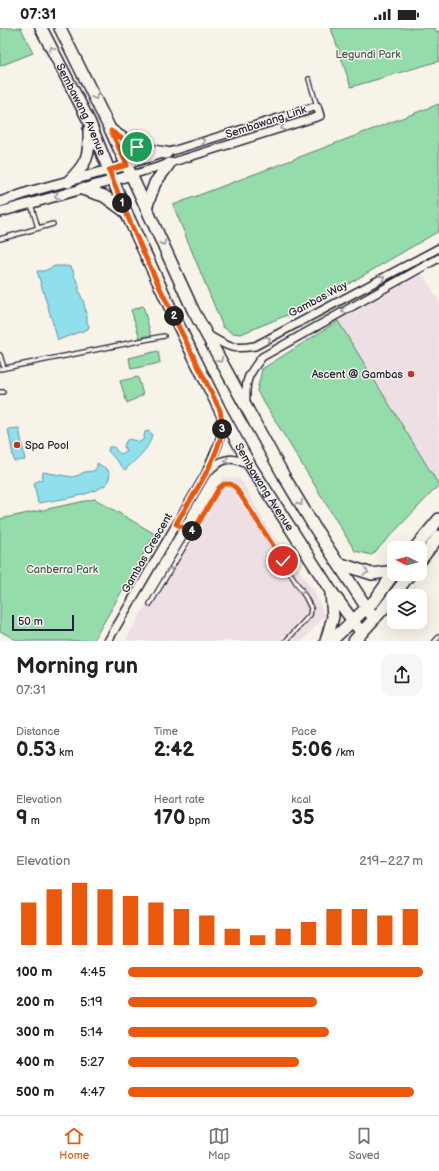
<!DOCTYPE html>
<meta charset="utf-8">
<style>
:root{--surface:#fff;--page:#f6f6f6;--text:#222;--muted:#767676;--line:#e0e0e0;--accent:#ea580c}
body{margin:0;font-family:"Balsamiq Sans",sans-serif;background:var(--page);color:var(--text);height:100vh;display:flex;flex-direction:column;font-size:15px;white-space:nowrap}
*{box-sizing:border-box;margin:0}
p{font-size:13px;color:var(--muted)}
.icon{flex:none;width:22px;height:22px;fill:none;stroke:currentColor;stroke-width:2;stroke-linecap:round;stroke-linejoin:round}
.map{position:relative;height:613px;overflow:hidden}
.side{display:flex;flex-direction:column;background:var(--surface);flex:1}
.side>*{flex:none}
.needle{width:26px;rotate:276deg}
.buttons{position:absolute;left:387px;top:513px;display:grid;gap:8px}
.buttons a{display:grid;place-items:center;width:40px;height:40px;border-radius:8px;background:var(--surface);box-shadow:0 4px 16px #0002;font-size:20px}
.scale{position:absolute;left:12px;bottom:10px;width:62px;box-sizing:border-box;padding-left:4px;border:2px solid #22223b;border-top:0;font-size:11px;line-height:14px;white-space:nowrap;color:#22223b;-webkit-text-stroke:3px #f7f3e8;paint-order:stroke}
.pin{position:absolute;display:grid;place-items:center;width:34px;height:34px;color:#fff;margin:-17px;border:2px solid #fff;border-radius:50%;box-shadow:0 1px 4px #0007}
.km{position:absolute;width:20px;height:20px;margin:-10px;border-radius:50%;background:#222;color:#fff;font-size:11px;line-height:20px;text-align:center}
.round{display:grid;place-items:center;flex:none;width:42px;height:42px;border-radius:12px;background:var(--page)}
.summary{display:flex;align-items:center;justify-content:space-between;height:68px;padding:0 16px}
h1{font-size:22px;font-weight:700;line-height:30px}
.metrics{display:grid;grid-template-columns:repeat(3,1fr);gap:6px;height:68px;padding:4px 16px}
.metrics div{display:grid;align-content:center}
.metrics b{font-size:20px;font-weight:700}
.metrics small{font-size:11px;font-weight:400}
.metrics p{font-size:11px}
.chart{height:112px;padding:8px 16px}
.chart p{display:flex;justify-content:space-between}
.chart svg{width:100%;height:72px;margin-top:4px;stroke:var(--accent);stroke-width:6}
ul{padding:0 16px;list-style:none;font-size:13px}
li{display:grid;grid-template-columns:64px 48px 1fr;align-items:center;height:30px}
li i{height:10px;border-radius:5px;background:var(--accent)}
.status{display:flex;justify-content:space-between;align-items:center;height:28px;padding:0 20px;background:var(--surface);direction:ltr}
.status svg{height:11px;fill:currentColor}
.dock{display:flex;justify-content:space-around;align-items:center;height:56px;border-top:1px solid var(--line);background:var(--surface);font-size:11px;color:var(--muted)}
.dock a{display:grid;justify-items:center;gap:2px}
.dock .active{color:var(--accent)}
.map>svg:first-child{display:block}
</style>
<div class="status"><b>07:31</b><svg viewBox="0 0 49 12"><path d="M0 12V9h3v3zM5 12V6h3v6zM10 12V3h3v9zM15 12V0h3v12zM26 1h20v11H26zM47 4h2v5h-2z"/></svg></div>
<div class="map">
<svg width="439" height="613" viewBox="0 0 439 613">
<rect width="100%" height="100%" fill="#f7f3e8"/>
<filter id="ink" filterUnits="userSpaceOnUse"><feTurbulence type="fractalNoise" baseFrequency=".025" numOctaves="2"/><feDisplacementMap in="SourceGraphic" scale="8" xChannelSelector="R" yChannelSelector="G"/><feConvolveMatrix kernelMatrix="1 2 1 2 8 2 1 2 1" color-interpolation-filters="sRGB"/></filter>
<g filter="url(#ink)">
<path fill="#eedfe4" d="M423,246l16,27v184l-101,-164z
M223,449l17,2 32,55 42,57 11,25 -23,25h-174l-2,-2z"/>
<path fill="#95dcab" stroke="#5c7f73" d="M0,0h21l12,25 -33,13z
M331,0h104l1,4 3,-1v30l-88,26z
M439,76v127l-125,73 -73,30 -9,-1 -9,-6 -50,-122z
M143,278l8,29 -11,3 -9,-28z
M338,293l101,164 -67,70 -17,-4 -98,-160 5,-22z
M158,323l2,12 -29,6 -2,-11z
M138,349l5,18 -16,8 -7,-22z
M95,471l60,35 -62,107h-75l-18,-10v-112z"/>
<path fill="#8fdfec" stroke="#6393a5" d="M55,238h11l4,1 3,3 1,6 5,9v7l4,8 4,17v5l2,4 -1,3 -30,11 -21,-69h7z
M19,400l6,32 -11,1 -6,-32z
M148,403l4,3c-2,15 -17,26 -27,36l-17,-19 1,-4h5c3,4 5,8 10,6l2,-3 -2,-3 2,-6 3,-2 11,3 3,-2 2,-8z
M97,435l11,7 2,5 -3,9c-19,13 -46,15 -69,19l-4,-20 8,-4 1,-7 29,5 7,-2 5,-3 10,-1 3,-4z"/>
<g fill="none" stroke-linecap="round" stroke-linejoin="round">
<defs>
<path id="service" d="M309,51l8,27
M31,176l7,24
M0,211l53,-15
M0,327l4,13
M0,341l164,-33
M0,364h3
M176,496l17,8
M150,576l69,-116 5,-4h7l5,4 70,110 5,10 -1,7 -24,26
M435,613l4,-4"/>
<path id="minor" d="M127,137l190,-59 3,10 -188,59
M208,307c20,12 23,15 47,11l184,-98
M246,374c-1,-23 2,-27 16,-45l177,-99
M208,444c13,-14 25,-17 41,-6
M108,613l97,-166 13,-30 4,-14 -1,-15"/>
<path id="secondary" d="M0,174l32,-11 95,-26
M0,184l132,-37"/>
<g id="primary">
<path id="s1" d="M41,0l48,93 37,91 49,106 45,92 31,57 80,124 30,41"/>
<path d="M60,0l51,103 82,179 92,168 30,50 59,91"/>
<path d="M112,103c19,14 30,19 54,22"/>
<path d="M68,154c19,-18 22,-27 21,-52"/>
<path d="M82,161l22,7 22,16"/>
<path d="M146,180l9,-25 14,-19"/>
<path d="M415,520l24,-29"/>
<path d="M420,533l19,-25"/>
<path d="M338,535l34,11 22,-3"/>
<path d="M326,613l7,-24 -2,-24"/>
<path d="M331,613l44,-41 19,-27"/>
<path d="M354,613l30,-33 26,-34"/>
</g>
</defs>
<use href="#service" stroke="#22223b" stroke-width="6"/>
<use href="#minor" stroke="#22223b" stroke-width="10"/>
<use href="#secondary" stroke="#22223b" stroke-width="12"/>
<use href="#primary" stroke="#22223b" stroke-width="14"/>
<use href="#service" stroke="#f7f3e8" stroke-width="3.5"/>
<use href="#minor" stroke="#f7f3e8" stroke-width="7"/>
<use href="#secondary" stroke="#f7f3e8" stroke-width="9"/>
<use href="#primary" stroke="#f7f3e8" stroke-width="11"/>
</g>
<defs><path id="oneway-chevron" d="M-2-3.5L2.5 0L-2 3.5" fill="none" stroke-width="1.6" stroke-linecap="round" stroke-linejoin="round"/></defs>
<g stroke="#97959a">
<use href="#oneway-chevron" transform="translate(52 21) rotate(-118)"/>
<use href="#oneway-chevron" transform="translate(95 69) rotate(64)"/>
<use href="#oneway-chevron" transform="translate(283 100) rotate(162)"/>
<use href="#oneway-chevron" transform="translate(203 113) rotate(-17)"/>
<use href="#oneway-chevron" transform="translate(57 168) rotate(163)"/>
<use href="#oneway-chevron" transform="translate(163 215) rotate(65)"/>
<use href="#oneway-chevron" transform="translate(382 250) rotate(-28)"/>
<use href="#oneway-chevron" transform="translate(344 283) rotate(151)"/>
<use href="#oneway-chevron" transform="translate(268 311) rotate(-28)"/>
<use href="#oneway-chevron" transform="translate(220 332) rotate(62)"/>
<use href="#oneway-chevron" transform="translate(227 433) rotate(164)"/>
<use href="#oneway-chevron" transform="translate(300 475) rotate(59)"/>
<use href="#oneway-chevron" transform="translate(170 542) rotate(-59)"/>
<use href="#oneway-chevron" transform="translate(366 544) rotate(14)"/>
<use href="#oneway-chevron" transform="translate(302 563) rotate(57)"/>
</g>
</g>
<g fill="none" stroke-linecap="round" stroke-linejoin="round" filter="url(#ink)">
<defs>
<path id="route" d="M137,119l-10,-5 -16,-11 16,34 -18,5c31,82 72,161 111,240 1,7 3,14 2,21 -5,30 -31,67 -46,93l17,8 26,-44 5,-4h7l5,4 47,73"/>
</defs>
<use href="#route" stroke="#fff" stroke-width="8"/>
<use href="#route" stroke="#ea580c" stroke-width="5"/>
</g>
<g fill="#c8321e" stroke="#f7f3e8" stroke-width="1.5">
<circle cx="411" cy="346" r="4"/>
<circle cx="17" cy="417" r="4"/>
</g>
<g text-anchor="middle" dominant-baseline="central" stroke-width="3" stroke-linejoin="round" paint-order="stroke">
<g font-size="11" fill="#445a5d" stroke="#f7f3e8">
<text x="368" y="26">Legundi Park</text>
<text x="62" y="541">Canberra Park</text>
</g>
<g font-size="11" fill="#22223b" stroke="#f7f3e8">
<text stroke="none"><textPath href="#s1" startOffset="91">Sembawang Avenue</textPath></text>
<text transform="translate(266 94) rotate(-18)">Sembawang Link</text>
<text transform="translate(318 271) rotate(-28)">Gambas Way</text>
<text stroke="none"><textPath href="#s1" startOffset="511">Sembawang Avenue</textPath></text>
<text transform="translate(147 525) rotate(-60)">Gambas Crescent</text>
</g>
<g font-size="11" fill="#22223b" stroke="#f7f3e8" text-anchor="end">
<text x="403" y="346">Ascent @ Gambas</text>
<text x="25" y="417" text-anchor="start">Spa Pool</text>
</g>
</g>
</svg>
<div class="buttons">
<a><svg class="needle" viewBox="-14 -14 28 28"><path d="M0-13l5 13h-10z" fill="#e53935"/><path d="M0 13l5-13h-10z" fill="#767676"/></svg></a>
<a><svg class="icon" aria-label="layers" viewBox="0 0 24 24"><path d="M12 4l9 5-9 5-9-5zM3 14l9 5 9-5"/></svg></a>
</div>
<div class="scale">50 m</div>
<div class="pin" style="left:137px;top:119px;background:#1e9e55"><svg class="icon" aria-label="arrive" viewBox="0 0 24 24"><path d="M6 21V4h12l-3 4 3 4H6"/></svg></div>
<div class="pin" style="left:283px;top:533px;background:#d93025"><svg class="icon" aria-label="check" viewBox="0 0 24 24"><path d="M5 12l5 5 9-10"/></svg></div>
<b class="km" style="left:122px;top:175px">1</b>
<b class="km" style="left:174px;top:288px">2</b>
<b class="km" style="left:222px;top:401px">3</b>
<b class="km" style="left:192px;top:503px">4</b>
</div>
<section class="side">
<div class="summary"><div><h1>Morning run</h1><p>07:31</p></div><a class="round"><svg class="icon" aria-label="share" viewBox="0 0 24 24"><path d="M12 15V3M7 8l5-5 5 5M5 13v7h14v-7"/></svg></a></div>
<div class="metrics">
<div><p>Distance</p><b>0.53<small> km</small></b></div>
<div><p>Time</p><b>2:42</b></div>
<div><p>Pace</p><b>5:06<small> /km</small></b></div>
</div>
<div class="metrics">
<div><p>Elevation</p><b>9<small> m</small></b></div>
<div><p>Heart rate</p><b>170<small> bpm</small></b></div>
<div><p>kcal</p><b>35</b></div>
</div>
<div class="chart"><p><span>Elevation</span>219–227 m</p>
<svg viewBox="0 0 160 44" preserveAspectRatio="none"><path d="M5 44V18M15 44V10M25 44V6M35 44V10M45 44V14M55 44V18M65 44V22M75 44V26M85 44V34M95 44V38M105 44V34M115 44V30M125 44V22M135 44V22M145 44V26M155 44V22"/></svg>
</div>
<ul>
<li><b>100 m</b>4:45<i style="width:100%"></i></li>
<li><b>200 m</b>5:19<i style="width:64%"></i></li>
<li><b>300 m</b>5:14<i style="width:68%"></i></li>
<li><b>400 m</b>5:27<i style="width:58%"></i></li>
<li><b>500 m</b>4:47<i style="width:97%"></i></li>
</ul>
</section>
<nav class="dock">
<a class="active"><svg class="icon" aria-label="home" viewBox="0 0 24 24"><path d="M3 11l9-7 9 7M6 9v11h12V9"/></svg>Home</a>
<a><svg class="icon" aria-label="map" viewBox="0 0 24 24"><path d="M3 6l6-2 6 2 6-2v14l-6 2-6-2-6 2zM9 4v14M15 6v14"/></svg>Map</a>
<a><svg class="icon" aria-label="saved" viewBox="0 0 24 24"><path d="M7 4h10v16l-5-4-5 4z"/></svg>Saved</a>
</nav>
